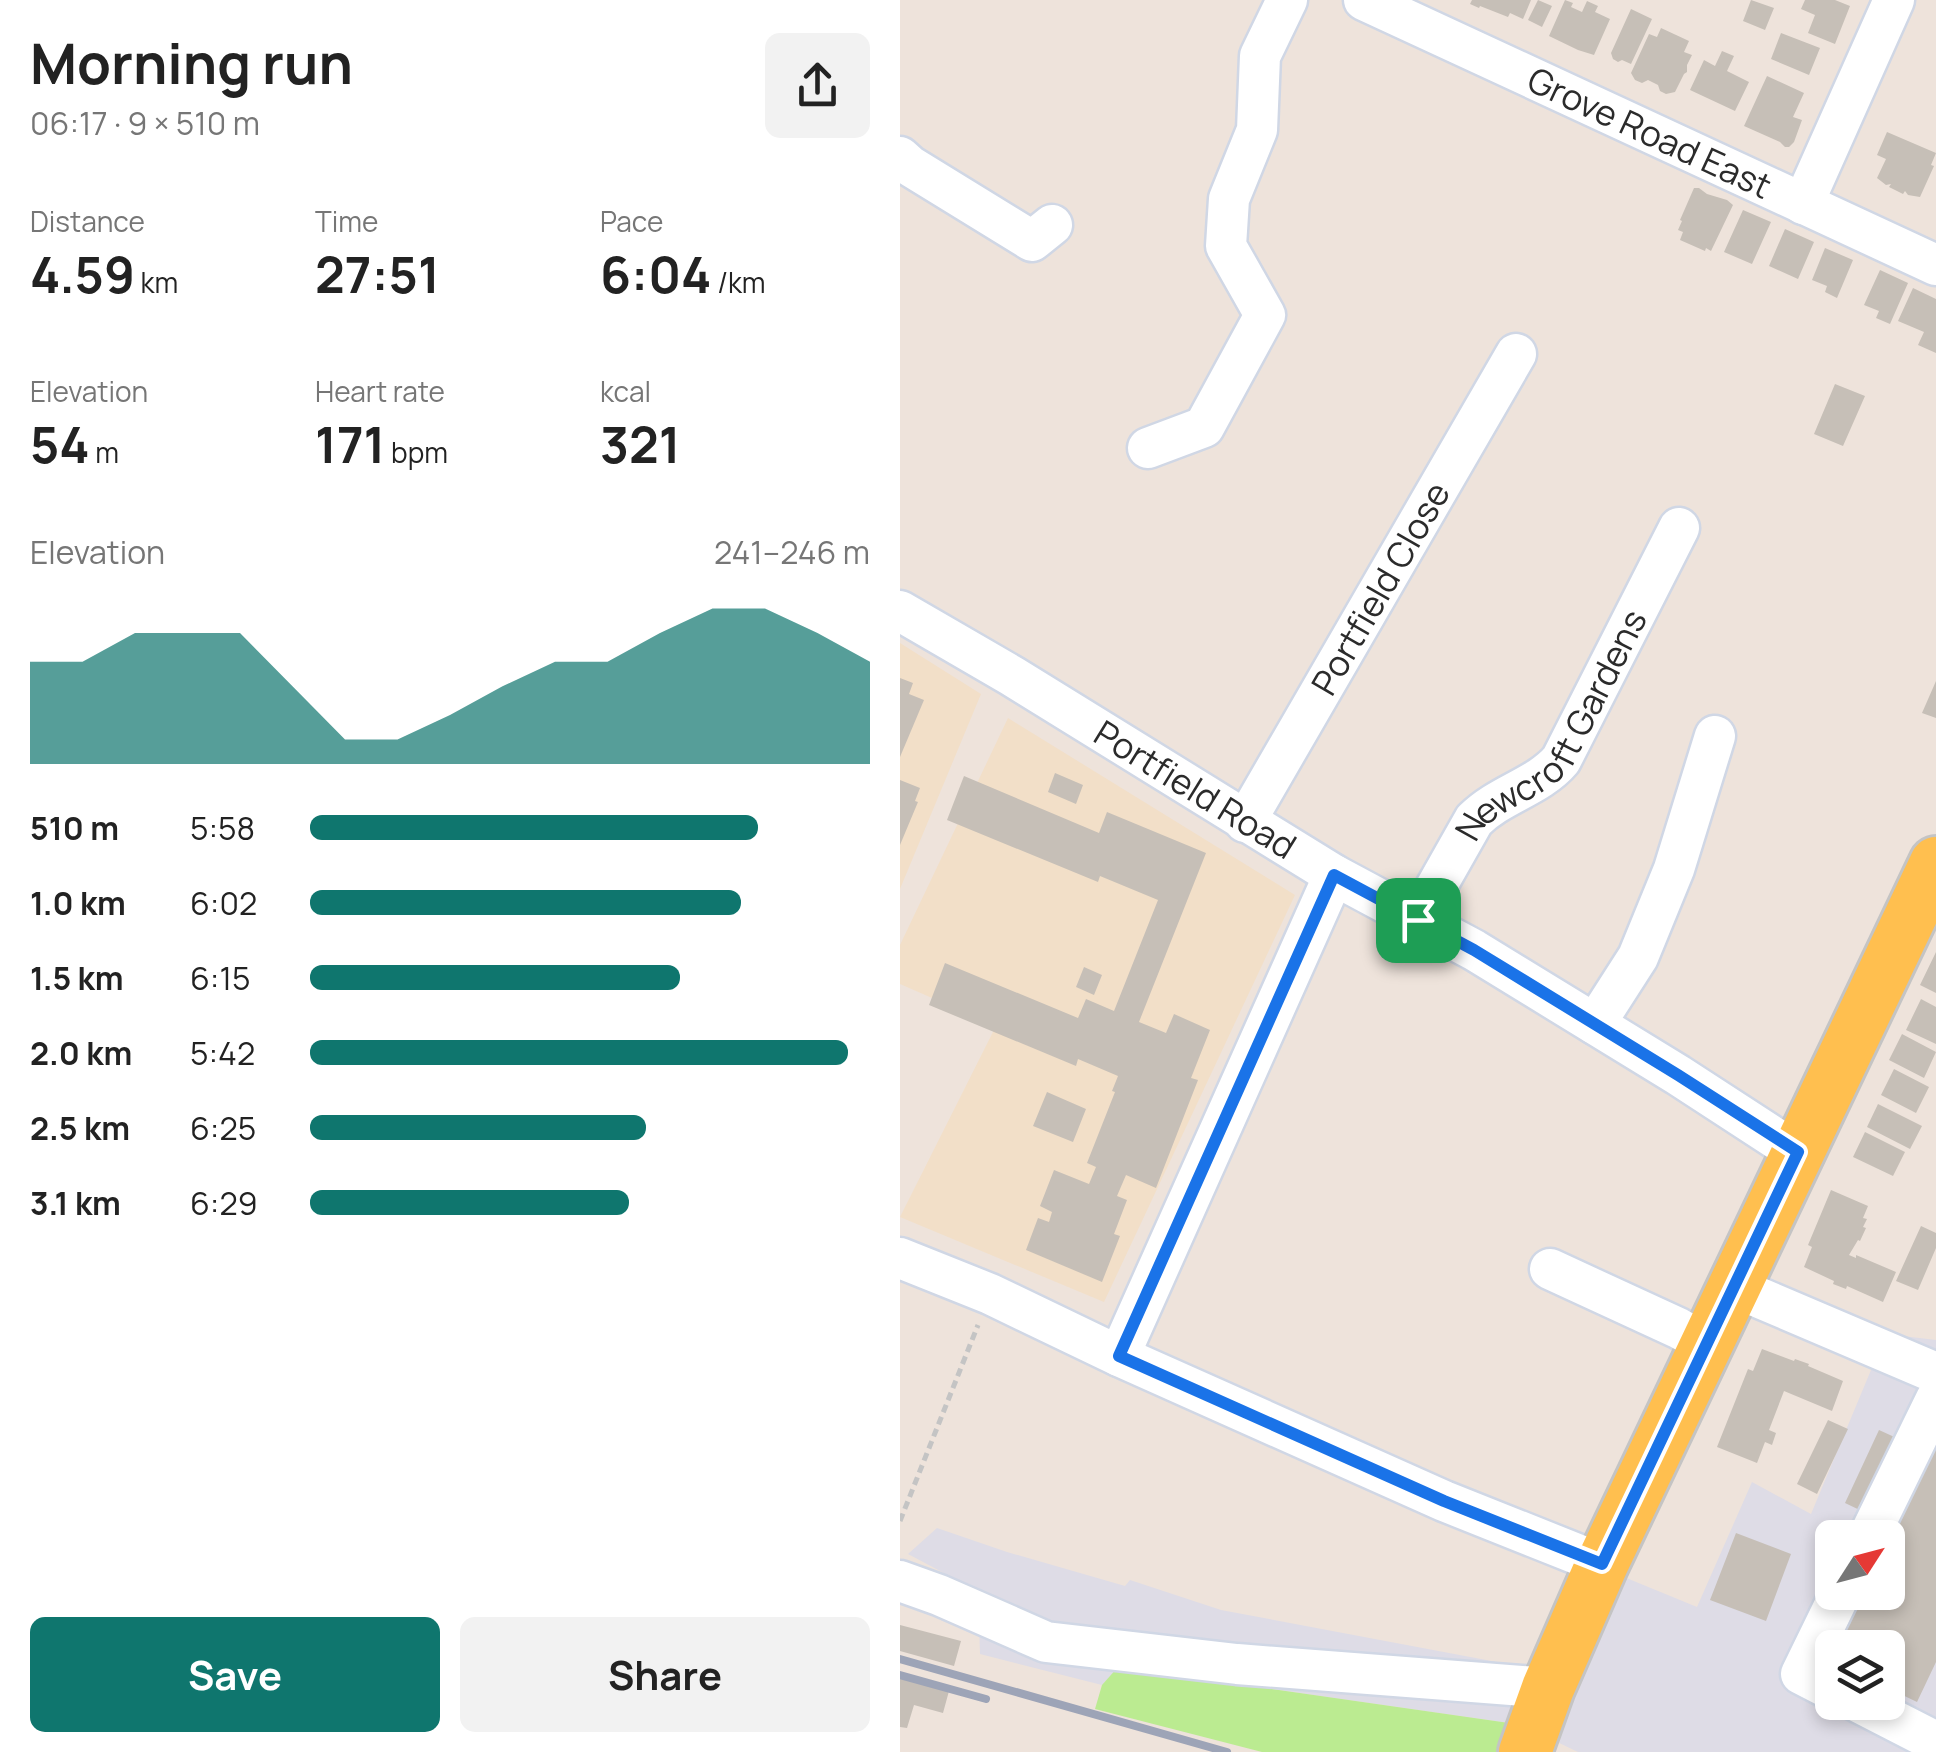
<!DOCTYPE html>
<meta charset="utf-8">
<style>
:root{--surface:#fff;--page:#f2f2f2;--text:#222;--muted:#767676;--accent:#0f766e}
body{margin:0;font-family:Manrope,sans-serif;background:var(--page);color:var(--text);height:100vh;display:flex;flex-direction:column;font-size:38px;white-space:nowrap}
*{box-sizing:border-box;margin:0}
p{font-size:32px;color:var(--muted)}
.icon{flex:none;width:55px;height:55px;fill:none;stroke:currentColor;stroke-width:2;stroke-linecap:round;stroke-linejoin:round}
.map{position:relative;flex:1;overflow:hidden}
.sheet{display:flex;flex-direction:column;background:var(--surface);width:900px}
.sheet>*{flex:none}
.needle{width:65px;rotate:54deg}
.tools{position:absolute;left:915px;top:1520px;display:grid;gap:20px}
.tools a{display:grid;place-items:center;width:90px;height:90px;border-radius:15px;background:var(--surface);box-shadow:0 5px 15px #0003;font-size:50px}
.pin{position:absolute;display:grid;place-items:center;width:85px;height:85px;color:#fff;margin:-42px;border-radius:20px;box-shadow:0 5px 15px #0006}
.round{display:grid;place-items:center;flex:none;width:105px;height:105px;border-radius:15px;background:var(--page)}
.head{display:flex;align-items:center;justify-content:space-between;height:170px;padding:0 30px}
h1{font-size:55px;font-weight:700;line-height:75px}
.metrics{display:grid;grid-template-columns:repeat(3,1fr);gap:15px;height:170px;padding:10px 30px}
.metrics div{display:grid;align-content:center}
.metrics b{font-size:50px;font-weight:700}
.metrics small{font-size:28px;font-weight:400}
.metrics p{font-size:28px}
.chart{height:280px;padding:20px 30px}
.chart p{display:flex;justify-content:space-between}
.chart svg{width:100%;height:180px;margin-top:10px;fill:var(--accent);opacity:.7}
.cta{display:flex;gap:20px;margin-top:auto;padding:20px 30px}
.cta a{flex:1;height:115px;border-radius:15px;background:var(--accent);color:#fff;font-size:40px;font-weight:700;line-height:115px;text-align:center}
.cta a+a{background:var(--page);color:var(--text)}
ul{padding:0 30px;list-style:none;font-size:32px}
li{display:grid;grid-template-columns:160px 120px 1fr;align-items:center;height:75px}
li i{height:25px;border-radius:12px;background:var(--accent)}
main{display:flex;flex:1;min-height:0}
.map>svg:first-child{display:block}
</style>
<main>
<section class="sheet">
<div class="head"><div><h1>Morning run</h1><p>06:17 · 9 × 510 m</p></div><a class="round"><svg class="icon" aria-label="share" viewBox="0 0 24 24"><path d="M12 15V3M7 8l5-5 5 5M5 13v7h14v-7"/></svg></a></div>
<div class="metrics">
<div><p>Distance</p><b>4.59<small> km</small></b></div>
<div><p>Time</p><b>27:51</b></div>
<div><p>Pace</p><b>6:04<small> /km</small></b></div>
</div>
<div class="metrics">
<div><p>Elevation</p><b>54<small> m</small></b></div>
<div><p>Heart rate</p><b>171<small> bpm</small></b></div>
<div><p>kcal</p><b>321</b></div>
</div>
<div class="chart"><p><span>Elevation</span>241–246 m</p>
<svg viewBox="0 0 160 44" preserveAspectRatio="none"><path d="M0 44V19L10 19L20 12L30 12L40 12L50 25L60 38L70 38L80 32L90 25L100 19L110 19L120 12L130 6L140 6L150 12L160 19V44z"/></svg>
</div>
<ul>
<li><b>510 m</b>5:58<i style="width:80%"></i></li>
<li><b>1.0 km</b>6:02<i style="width:77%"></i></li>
<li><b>1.5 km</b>6:15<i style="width:66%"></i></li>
<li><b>2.0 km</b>5:42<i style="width:96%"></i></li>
<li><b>2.5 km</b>6:25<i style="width:60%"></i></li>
<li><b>3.1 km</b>6:29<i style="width:57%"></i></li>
</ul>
<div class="cta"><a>Save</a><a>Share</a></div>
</section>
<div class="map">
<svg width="1036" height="1752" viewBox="0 0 1036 1752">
<rect width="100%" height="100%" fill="#eee3db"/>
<path fill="#dedce6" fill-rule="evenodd" d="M986,1334l50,6v412h-358l-25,-12 71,-163 73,30 55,-125 59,32zM932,1538h56v54h-56zM932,1648h56v54h-56z
M37,1528l70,24 118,34 5,-6 91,30 313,59 -11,56 -404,-58 -17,18 -122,-31 -2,-63 -70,-37z"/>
<path fill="#f2dfc8" d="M0,643l81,51 -81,195z
M108,718l287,177 -191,407 -204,-85 96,-191 -96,-42v-39z"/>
<path fill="#bbeb91" d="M218,1667l405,58 -13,27h-248l-167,-43 7,-24z"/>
<path fill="#c6bfb7" d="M572,0h59l-8,19 -13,-6 -2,4 -28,-11 -1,2 -9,-4z
M638,0l14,6 -10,21 -14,-7z
M665,0l8,3 -2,4 11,5 5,-11 11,5 -3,6 15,7 -16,36 -16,-5 -29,-14z
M851,0l23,8 -9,22 -22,-9z
M905,0h30l15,6 -15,38 -27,-11 7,-18 -14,-6z
M731,9l21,10 -21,45 -9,-4 -4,2 -5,-3 -2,-6z
M761,28l28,13 -5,11 8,3 -5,10v7l-3,2 -9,18 -9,2 -6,-3 -2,-6 -10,-5 -6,3 -7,-3 -4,-7 18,-39 8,3z
M881,33l39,15 -11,27 -38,-16z
M822,51l12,5 -7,15 22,11 -14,29 -45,-21 14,-30 11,6z
M867,76l37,17 -11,24 9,3 -8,22 -5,5h-4l-5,-5 -36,-16z
M987,132l49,21 -5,12 3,1 -14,31 -12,-2 -3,-4 -2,3 -14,-7 2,-3 -5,1 -9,-7 9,-19 -9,-4z
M794,188h5l8,6 20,6 6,5 -22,46 -5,-3 -1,3 -25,-11 3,-8 -5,-2 4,-9 -2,-1z
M843,210l28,12 -19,42 -28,-12z
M885,229l29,13 -16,37 -29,-13z
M925,248l28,12 -16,38 -12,-6 2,-6 -15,-6z
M980,270l28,13 -18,41 -14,-6 3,-7 -15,-6z
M1013,288l23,11v54l-18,-8 6,-13 -26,-11z
M935,384l30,12 -22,50 -29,-12z
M0,678l13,5 -4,11 15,6 -24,57z
M1036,681v37l-14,-5z
M155,773l28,12 -7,19 -28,-12z
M64,776l135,57 8,-21 99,41 -67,169 27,11 8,-19 36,16 -19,48 7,2 -42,108 -30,-13 -9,21 10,4 -13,34 6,2 -18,46 -76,-32 12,-32 11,4 3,-10 -12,-6 14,-36 35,14 7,-17 -9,-4 28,-71 -3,-1 6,-15 -40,-17 -2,7 -147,-61 16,-42 133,55 8,-19 28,12 44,-111 -58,-24 -2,6 -151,-62z
M0,780l20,8 -5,13 3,1 -18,43z
M1036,952v41l-16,-8z
M184,967l18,8 -8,20 -18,-8z
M1021,999l15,8v37l-30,-14z
M1002,1034l34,18 -12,26 -35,-18z
M994,1069l35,18 -13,26 -35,-18z
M147,1092l39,17 -13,33 -40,-16z
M978,1104l44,22 -12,23 -43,-22z
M965,1132l40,20 -12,24 -40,-19z
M931,1190l37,16 -5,12 4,1 -4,8 3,1 -6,13 -2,-1 -9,15 7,3v-3l40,17 -13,30 -36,-16 -1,3 -13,-5 1,-3 -30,-14 8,-20 -4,-2z
M1021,1226l15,7v15l-18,42 -22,-9z
M862,1349l32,12 1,-2 14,5 -1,2 35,15 -11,30 -48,-20 -15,39 7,3 -4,12 -7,-3 -8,21 -40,-16 31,-78 5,2z
M928,1420l20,9 -31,65 -20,-10z
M1036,1426v236l-19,40 -29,-14v-40h-54l25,-56h29v-54z
M979,1430l22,10 -35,73 -21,-10z
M836,1533l55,21 -25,67 -56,-21z
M0,1625l61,16 -7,25 -54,-15z
M0,1677l49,14 -6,22 -29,-8 -7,23 -7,-1z"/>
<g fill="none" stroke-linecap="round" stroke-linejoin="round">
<defs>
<g id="minor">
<path id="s1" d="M464,0l572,265"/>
<path d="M0,157l10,9 122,75 20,-16"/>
<path d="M903,204l91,-204"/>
<path d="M248,448l56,-21 61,-112 -39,-69 3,-47 28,-69 3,-74 27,-56"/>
<path id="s2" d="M0,611l112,65 322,199 140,75 204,125 120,78"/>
<path id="s3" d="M345,822l271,-468"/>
<path id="s4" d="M518,919l56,-99c26,-26 64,-33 87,-60l118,-232"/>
<path d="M695,1024l43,-67 36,-88 41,-133"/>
<path d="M0,1258l90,36 129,62 325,145 158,63"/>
<path d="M650,1269l128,59 29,16"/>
<path d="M834,1287l202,86"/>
<path d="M219,1356l215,-481"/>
<path d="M968,1538l68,-139"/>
<path d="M0,1581l39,14 107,47 191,22 311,24"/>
<path d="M932,1690l-31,-16 40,-82"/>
<path d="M958,1702l78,40"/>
</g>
<path id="major" d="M625,1752l23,-64 54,-124 334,-701"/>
</defs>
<use href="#minor" stroke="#d0d7e5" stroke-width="45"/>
<use href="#major" stroke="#c4c4c4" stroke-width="58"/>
<path stroke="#c4c4c4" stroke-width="5" stroke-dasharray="8 5" stroke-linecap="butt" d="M0,1521l78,-196"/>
<use href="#minor" stroke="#fff" stroke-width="40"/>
<use href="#major" stroke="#ffbf4f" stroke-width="52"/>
<path stroke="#9da4b7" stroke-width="8" d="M0,1659l327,93
M0,1675l86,24"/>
</g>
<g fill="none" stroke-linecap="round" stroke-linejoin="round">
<defs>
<path id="route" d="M434,875l140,75 204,125 120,77 -196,412 -158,-63 -325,-145z"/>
</defs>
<use href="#route" stroke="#fff" stroke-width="20"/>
<use href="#route" stroke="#1a73e8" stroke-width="12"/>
</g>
<g text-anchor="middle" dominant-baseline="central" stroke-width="10" stroke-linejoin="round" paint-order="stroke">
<g font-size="35" fill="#2b2b2b" stroke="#fff">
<text stroke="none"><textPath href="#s1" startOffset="315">Grove Road East</textPath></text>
<text stroke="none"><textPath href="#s3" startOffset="270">Portfield Close</textPath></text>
<text stroke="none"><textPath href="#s4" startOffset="240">Newcroft Gardens</textPath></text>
<text stroke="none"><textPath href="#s2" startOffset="345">Portfield Road</textPath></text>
</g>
</g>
</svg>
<div class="tools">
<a><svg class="needle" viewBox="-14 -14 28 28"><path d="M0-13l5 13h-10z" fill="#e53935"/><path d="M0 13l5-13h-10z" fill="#767676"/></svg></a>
<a><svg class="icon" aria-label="layers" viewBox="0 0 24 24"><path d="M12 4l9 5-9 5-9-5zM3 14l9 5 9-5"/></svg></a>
</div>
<div class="pin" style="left:518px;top:920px;background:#1e9e55"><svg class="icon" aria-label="arrive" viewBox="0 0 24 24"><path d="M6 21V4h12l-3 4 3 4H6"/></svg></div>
</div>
</main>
